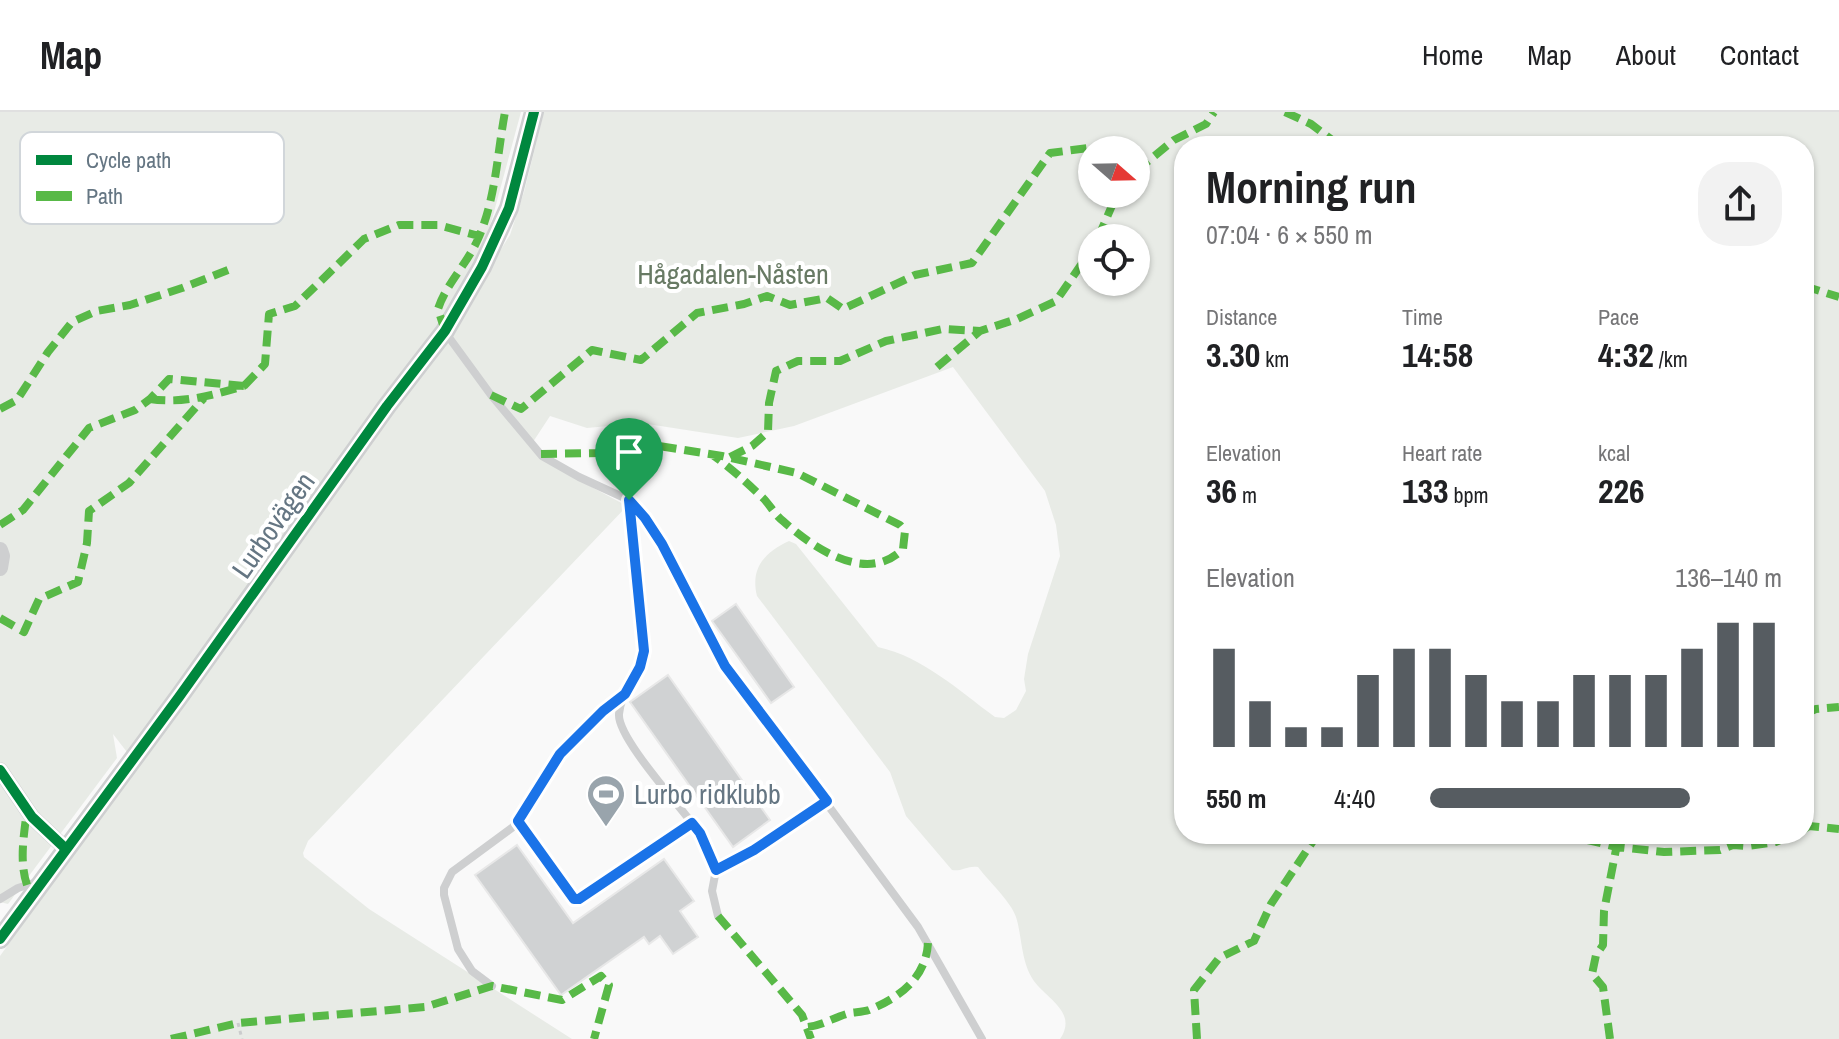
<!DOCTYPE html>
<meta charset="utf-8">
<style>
:root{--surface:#fff;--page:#f2f2f2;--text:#202124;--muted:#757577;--line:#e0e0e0;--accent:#565c61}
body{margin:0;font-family:"Archivo Narrow",sans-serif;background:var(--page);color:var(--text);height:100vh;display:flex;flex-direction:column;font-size:30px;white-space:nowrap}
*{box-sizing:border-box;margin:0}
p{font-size:26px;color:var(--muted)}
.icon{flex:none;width:44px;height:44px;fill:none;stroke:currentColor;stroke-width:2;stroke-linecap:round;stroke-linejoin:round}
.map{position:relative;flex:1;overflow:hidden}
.drawer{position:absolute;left:1174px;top:24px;width:640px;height:708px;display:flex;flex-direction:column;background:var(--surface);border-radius:32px;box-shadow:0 2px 6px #0004}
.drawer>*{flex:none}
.needle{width:52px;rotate:110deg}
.buttons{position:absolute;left:1078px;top:24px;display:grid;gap:16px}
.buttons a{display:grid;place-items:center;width:72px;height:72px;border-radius:50%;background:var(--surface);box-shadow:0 2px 6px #0004;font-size:40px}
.pin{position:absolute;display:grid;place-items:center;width:68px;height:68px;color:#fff;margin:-82px -34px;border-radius:50% 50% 50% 0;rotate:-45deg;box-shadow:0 0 8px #0007}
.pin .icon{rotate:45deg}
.round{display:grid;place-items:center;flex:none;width:84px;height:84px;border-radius:32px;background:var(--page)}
.overview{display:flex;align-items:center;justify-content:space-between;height:136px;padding:0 32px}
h1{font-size:44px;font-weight:700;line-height:60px}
.figures{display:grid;grid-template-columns:repeat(3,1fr);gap:12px;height:136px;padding:8px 32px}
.figures div{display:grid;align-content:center}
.figures b{font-size:34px;font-weight:700}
.figures small{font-size:22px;font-weight:400}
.figures p{font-size:22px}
.chart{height:224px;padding:16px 32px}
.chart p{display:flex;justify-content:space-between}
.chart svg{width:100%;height:144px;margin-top:8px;stroke:var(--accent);stroke-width:6}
ul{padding:0 32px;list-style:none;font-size:26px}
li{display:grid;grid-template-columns:128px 96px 1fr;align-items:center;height:60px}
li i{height:20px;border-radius:10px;background:var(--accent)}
header{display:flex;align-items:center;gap:48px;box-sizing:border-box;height:112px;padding:0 40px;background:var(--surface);border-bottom:2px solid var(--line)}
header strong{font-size:38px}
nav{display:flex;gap:44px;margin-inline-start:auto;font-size:28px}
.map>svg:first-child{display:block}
</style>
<header>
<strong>Map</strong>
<nav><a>Home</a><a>Map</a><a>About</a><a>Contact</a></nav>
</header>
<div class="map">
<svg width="1839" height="927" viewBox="0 0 1839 927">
<rect width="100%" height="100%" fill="#f9f9f9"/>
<path fill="#e8ebe6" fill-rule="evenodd" d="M0,0h521l-30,111 -55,129 74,-117 14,-43 20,-80h1295v927h-779c19,-28 -16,-41 -28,-61 -11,-18 -10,-42 -16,-61 -6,-17 -27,-35 -38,-50 -10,-2 -17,5 -26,3l-46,-54 -16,-44 -133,-176c-7,-28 8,-44 32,-55l7,3 82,103c45,10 80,43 117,70l9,1 12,-8 10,-19 -2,-12 4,-25 32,-98 -4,-31 -11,-34 -92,-124 -159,59 -56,12 -97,-15 -54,5 -37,-12 -19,29 44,33 52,28 -319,335 -5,12 1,4 65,52 203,130h-572v-83l137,-191 -24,-31 4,24 -109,146 -8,-2zM1184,34h620v688h-620zM1092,38h44v44h-44zM1092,126h44v44h-44z"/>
<path fill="#d0d2d3" stroke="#e8e8e8" stroke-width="2" d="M736,492l58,83 -23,16 -59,-82z
M668,563l102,145 -37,27 -103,-145z
M517,733l56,78 91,-64 30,42 -14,10 18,26 -25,17 -13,-18 -11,8 -5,-7 -83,58 -86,-120z"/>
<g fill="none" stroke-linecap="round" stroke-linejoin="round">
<path stroke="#cbcccd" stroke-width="3" stroke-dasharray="4 4" stroke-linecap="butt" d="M238,911l4,16"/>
<path stroke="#cecfd0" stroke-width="8" d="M445,220l46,63 51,61 37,21 50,23 16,18 17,26 63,122 193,261 64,112
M629,388l15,151c-4,23 -23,40 -25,63 -2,24 63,94 79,117 9,11 13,26 18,39l38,-20 73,-49
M518,709l56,78h5l113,-76
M716,758l-4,21 6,25
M0,787l18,-11 19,-6
M492,874l-20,-15 -14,-22 -14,-54v-7l8,-16 61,-45 47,-73 43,-43 19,-14"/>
<path stroke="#cecfd0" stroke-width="16" d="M0,438l2,6 -2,12
M0,658l32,47 34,32"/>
<path stroke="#cecfd0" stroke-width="20" d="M0,827l179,-242 208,-291 58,-75 37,-64 27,-59 25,-96"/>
<path stroke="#58b947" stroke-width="8" stroke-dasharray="16 8" stroke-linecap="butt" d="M1285,0l26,12 29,22
M1136,59l38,-31 32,-16 8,-12
M1098,126l19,-44
M1804,174l35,11
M445,219l-7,-22c8,-25 29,-45 40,-70 18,-41 19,-84 27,-127
M937,255l43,-36 37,-12 39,-18 36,-52
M244,274l21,-22 4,-50 26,-8 69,-67 35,-14h39l41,11
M491,283l30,14 71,-59 49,10 56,-47 47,-9 23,-8 23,9 37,-7 16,11 72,-34 57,-12 78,-110 46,-6 3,3
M0,297l17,-9 31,-48 24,-30 25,-11 33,-6 52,-17 46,-18
M541,342l59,-1 59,-7 63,10 75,17 103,52 5,6 -2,18c-36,36 -90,-1 -120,-28 -8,-6 -13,-16 -20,-23 -17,-16 -33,-31 -52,-44
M730,345l22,-11 16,-14 1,-29 7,-32 22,-10h42l46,-20 57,-12 37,2
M0,413l23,-15 66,-82 46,-18 15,-11 19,-20 75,7c-31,9 -61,18 -94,13
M0,506l24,14 15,-33 39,-17 9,-39 2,-32 40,-28 75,-85
M1804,602l12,-5 23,-2
M1804,717l5,-3 30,3
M1562,722l55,13 47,5 56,-2 13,-5 15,1 28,-4 16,-8
M27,773c-8,-24 -3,-50 0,-75
M718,804l84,99 9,24
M808,915c15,-2 27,-10 42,-14 6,-1 13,-1 19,-3 30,-12 57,-32 59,-67
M171,927l67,-16 187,-16 67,-21 70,14 39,-24 8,9 -15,54
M1197,927l-3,-49 25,-32 35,-17 17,-37 44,-66 9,-4
M1610,927l-7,-52 -11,-13 4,-19 7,-10 1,-34 15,-77"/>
<defs>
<path id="cycleway" d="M0,658l32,47 34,32
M0,827l179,-242 208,-291 58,-75 37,-64 27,-59 25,-96"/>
</defs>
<use href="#cycleway" stroke="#fff" stroke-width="15"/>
<use href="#cycleway" stroke="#00873e" stroke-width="10"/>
</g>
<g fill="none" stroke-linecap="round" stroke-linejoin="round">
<defs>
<path id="route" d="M629,388l16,18 17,26 63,122 102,135 -73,49 -38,20 -16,-37 -8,-10 -113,76h-5l-56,-78 42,-67 43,-43 22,-17 15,-27 4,-16z"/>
</defs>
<use href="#route" stroke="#fff" stroke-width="16"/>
<use href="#route" stroke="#1a73e8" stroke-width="10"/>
</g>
<defs>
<symbol id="stadium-pin" viewBox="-11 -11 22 30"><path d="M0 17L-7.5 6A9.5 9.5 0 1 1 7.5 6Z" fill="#99a4ac" stroke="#fff"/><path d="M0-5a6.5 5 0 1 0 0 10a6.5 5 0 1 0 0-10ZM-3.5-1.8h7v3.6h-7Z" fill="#fff"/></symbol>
</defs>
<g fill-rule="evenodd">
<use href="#stadium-pin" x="584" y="660" width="44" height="60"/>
</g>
<g text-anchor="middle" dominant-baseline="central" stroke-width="8" stroke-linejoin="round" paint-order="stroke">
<g font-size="28" fill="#687a64" stroke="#fff">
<text x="733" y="162">Hågadalen-Nåsten</text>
</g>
<g font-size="28" fill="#657683" stroke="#fff">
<text transform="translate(273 413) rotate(-55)">Lurbovägen</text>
</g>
<g font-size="28" fill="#657683" stroke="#fff" text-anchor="start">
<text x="634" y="682">Lurbo ridklubb</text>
</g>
</g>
<rect x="20" y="20" width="264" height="92" rx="12" fill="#fff" stroke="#d1d6da" stroke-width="2"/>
<rect x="36" y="43" width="36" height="10" fill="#00873e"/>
<rect x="36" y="79" width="36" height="10" fill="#58b947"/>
<g font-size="22" fill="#657683">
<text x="86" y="56">Cycle path</text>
<text x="86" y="92">Path</text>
</g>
</svg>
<div class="buttons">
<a><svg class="needle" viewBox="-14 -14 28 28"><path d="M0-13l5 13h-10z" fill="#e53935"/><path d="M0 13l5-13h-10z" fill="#757577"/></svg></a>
<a><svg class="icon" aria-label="locate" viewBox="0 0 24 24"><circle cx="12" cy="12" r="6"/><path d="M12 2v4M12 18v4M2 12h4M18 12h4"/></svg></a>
</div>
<div class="pin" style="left:629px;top:388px;background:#1e9e55"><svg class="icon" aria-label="arrive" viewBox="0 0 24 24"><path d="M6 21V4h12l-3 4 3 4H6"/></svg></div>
<section class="drawer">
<div class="overview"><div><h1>Morning run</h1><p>07:04 · 6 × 550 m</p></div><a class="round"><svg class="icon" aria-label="share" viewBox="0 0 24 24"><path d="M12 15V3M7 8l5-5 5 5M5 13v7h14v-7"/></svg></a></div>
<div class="figures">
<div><p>Distance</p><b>3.30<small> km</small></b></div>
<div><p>Time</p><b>14:58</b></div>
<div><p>Pace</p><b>4:32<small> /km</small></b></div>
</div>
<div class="figures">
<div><p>Elevation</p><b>36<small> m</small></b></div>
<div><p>Heart rate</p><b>133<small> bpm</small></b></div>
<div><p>kcal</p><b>226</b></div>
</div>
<div class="chart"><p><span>Elevation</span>136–140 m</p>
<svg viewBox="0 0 160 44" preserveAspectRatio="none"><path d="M5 44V14M15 44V30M25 44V38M35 44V38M45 44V22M55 44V14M65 44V14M75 44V22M85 44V30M95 44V30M105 44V22M115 44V22M125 44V22M135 44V14M145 44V6M155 44V6"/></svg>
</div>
<ul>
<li><b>550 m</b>4:40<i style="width:74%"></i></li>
</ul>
</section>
</div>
